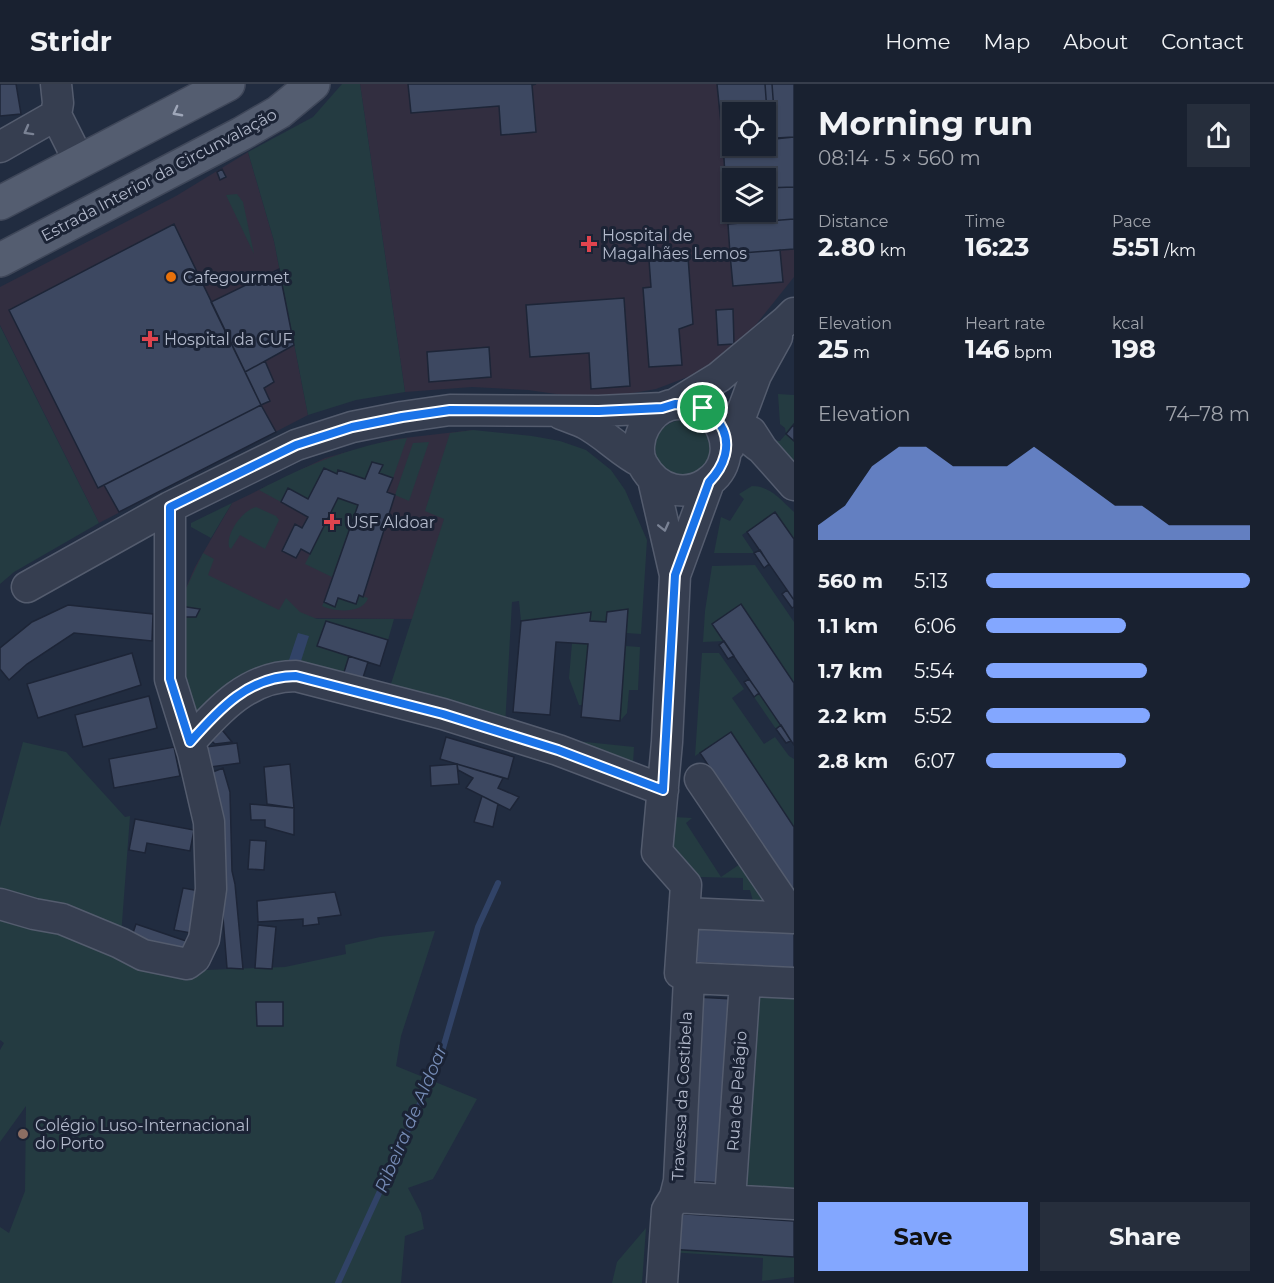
<!DOCTYPE html>
<meta charset="utf-8">
<style>
:root{--surface:#192130;--page:#262e3c;--text:#f1f3f6;--muted:#9fa3ab;--line:#373e4c;--accent:#83a7ff}
body{margin:0;font-family:Montserrat,sans-serif;background:var(--page);color:var(--text);height:100vh;display:flex;flex-direction:column;font-size:22px;white-space:nowrap}
*{box-sizing:border-box;margin:0}
p{font-size:20px;color:var(--muted)}
.icon{flex:none;width:33px;height:33px;fill:none;stroke:currentColor;stroke-width:2;stroke-linecap:round;stroke-linejoin:round}
.map{position:relative;flex:1;overflow:hidden}
.drawer{display:flex;flex-direction:column;background:var(--surface);width:480px}
.drawer>*{flex:none}
.controls{position:absolute;left:722px;top:18px;display:grid;gap:12px}
.controls a{display:grid;place-items:center;width:54px;height:54px;border-radius:0px;background:var(--surface);box-shadow:0 2px 4px #0004,0 0 0 2px var(--line);font-size:30px}
.pin{position:absolute;display:grid;place-items:center;width:51px;height:51px;color:#fff;margin:-26px;border:3px solid #fff;border-radius:50%;box-shadow:0 2px 6px #0007}
.round{display:grid;place-items:center;flex:none;width:63px;height:63px;border-radius:0px;background:var(--page)}
.summary{display:flex;align-items:center;justify-content:space-between;height:102px;padding:0 24px}
h1{font-size:33px;font-weight:700;line-height:45px}
.metrics{display:grid;grid-template-columns:repeat(3,1fr);gap:9px;height:102px;padding:6px 24px}
.metrics div{display:grid;align-content:center}
.metrics b{font-size:26px;font-weight:700}
.metrics small{font-size:16px;font-weight:400}
.metrics p{font-size:16px}
.chart{height:168px;padding:12px 24px}
.chart p{display:flex;justify-content:space-between}
.chart svg{width:100%;height:108px;margin-top:6px;fill:var(--accent);opacity:.7}
.button{display:flex;gap:12px;margin-top:auto;padding:12px 24px}
.button a{flex:1;height:69px;border-radius:0px;background:var(--accent);color:#111;font-size:24px;font-weight:700;line-height:69px;text-align:center}
.button a+a{background:var(--page);color:var(--text)}
ul{padding:0 24px;list-style:none;font-size:20px}
li{display:grid;grid-template-columns:96px 72px 1fr;align-items:center;height:45px}
li i{height:15px;border-radius:8px;background:var(--accent)}
header{display:flex;align-items:center;gap:36px;box-sizing:border-box;height:84px;padding:0 30px;background:var(--surface);border-bottom:2px solid var(--line)}
header strong{font-size:28px}
nav{display:flex;gap:33px;margin-inline-start:auto;font-size:21px}
main{display:flex;flex:1;min-height:0}
.map>svg:first-child{display:block}
</style>
<header>
<strong>Stridr</strong>
<nav><a>Home</a><a>Map</a><a>About</a><a>Contact</a></nav>
</header>
<main>
<div class="map">
<svg width="794" height="1199" viewBox="0 0 794 1199">
<rect width="100%" height="100%" fill="#212c40"/>
<path fill="#322e40" fill-rule="evenodd" d="M360,0h434v193l-48,60 -37,29 -16,9 -37,14 -46,8 -26,1 -56,-8 -56,-3 -67,5zM732,28h33v34h-33zM732,94h33v34h-33z
M248,68l26,89 34,174 -209,108 -99,-198v-38l176,-91z
M473,346l-60,189 -235,-2 4,-20 13,-30 37,-64 93,-45 70,-19z"/>
<path fill="#243b41" d="M342,0h18l45,308 -49,8 -48,15 -34,-174 -26,-89 65,-35z
M237,110l6,8 11,52 -28,-59z
M0,242l99,197 -85,49 -14,12z
M778,310l16,1v29l-8,10 8,7v21l-24,-22 10,1 6,-7 -1,-6 -5,-4z
M655 364a28 28 0 1 1 56 0a28 28 0 1 1-56 0Z
M473,346l59,6 28,5 26,9 25,20 14,20 22,50 -6,94 -15,-1 2,-24 -21,3 -1,10 -16,-1v-9l-69,9 -2,-20 -7,1 -7,124 -117,-33 56,-174 -19,-8 25,-78z
M407,354l-14,40 -14,-5 3,-8 -10,-3 -7,17 -26,-9 -2,4 -13,-6 -16,31 -20,-11 -7,14 -22,-12c47,-25 96,-45 148,-52z
M429,358l-20,59 -14,-6 18,-52z
M752,402c18,0 29,14 42,26v27l-19,-27 -33,23 12,18h-40l7,-36 9,4 14,-22 -5,-5z
M338,414l20,7 -26,72 -27,-13z
M232,419l-21,35 -20,-11v-4z
M256,423l20,9 3,4 -14,29 -25,-14 -9,14 -2,-2c-3,-14 14,-37 27,-40z
M203,469l11,6 -6,16 71,35 7,-12 14,14 17,7h77l-6,21 -62,-19 -9,25 32,10 -8,26 -33,-10 -119,51 -11,-106h18l3,-8 -19,-3 2,-9z
M755,481l39,57v61l-53,-78 -29,19 12,17 -21,1 2,-31 7,-45z
M359,511l9,3c-5,16 -34,14 -46,8l2,-4 11,4 3,-8 18,6z
M572,559l16,1 -6,61h-3l-10,-27z
M625,562l15,1 -2,43h-9l-2,23 -7,8z
M702,569h17l25,36 -12,9 32,46 11,-7 14,19 5,3v68l-63,-95 -36,24z
M759,609l22,32 -5,4 -22,-32z
M547,654l87,9 -1,17z
M23,658l43,10 59,65 5,-1 -9,120 -121,-37v-72z
M674,733l18,1 -6,5 35,54 25,-17 22,44 -14,1 -4,-15h-7v-12l-43,-1 -1,10 -37,-40z
M0,821l185,69 21,-4 79,-3 61,-13 -1,-9 35,-8 55,-6 -34,105 -5,30 81,33 -44,80 -25,9 13,25 3,16 -19,7 -4,47h-401v-56l9,6 16,-42 1,-85 -26,36v-92l4,-7 -4,-3z
M794,903v213l-58,-14 15,-191z
M646,1144l-4,55h-30l5,-21z
M668,1165l126,8v20l-32,4 1,-23 -95,-6z"/>
<path fill="#314367" d="M298,549l11,3 -9,28 -11,-4z"/>
<g fill="none" stroke-linecap="round" stroke-linejoin="round">
<path stroke="#314367" stroke-width="6" d="M338,1199l101,-221 39,-135 20,-44"/>
</g>
<path fill="#3d4861" stroke="#1d2537" stroke-width="1.5" d="M0,0h16l5,30 -21,2z
M408,0h128l-4,1 4,47 -35,3 -2,-29 -88,7z
M717,0h48l4,55 -4,1v-28h-33v30l-9,1z
M765,0h7l4,54 -7,1z
M772,0h22v53l-18,1z
M794,53v50l-29,1v-10h-33v12l-6,1 -3,-48 9,-1v4h33v-6z
M222,85l4,8 -6,3 -3,-8z
M794,103v32l-66,5 -2,-33 6,-1v22h33v-24z
M794,135v30l-64,5 -2,-30z
M174,140l87,181 -163,83 -89,-178z
M780,166l3,32 -50,4 -3,-32z
M688,173l5,67 -14,5 3,36 -33,2 -6,-79 8,-1 -2,-27z
M279,185l15,76 -49,27 -34,-70z
M624,214l6,88 -39,3 -2,-36 -59,4 -4,-52z
M733,225l1,35 -16,1 -2,-35z
M489,263l2,30 -62,5 -2,-30z
M265,277l9,21 -10,6 6,13 -9,4 -16,-33z
M261,321l15,27 -157,80 -15,-27z
M794,340v17l-8,-7z
M372,378l11,3 -4,8 14,5 -6,14 8,3 -32,102 -4,-2 -3,9 -18,-6 -3,9 -11,-5 34,-97 -20,-7 -28,56 -9,-5 -5,9 -14,-7 13,-27 7,4 6,-11 -27,-15 7,-14 20,11 16,-31 13,6 1,-4 27,9z
M775,428l19,27v61l-47,-68z
M760,466l9,14 -5,4 -10,-15z
M787,506l7,10v7l-2,1 -10,-14z
M741,520l53,79v62l-82,-121z
M68,521l85,9 -1,27 -78,-8 -47,31 -18,16 -9,-11v-21l32,-26z
M180,522l20,3 -4,8h-18z
M628,525l-8,112 -39,-4 7,-73 -32,-2 -6,73 -37,-3 8,-91 70,-9 -1,9 16,1 1,-10z
M326,537l62,19 -8,26 -63,-20z
M724,557l10,15 -6,3 -9,-14z
M132,569l9,32 -103,33 -11,-34z
M349,572l19,6 -8,25 -19,-5z
M749,595l10,14 -5,4 -10,-15z
M149,612l8,32 -74,19 -8,-32z
M218,641l14,17 -17,2 -9,-8z
M781,641l10,16 -5,2 -10,-14z
M731,648l63,95v61l-2,2 -92,-137z
M446,653l68,20 -6,22 -68,-20z
M237,659l3,20 -37,5 -5,-20z
M174,663l6,29 -66,12 -5,-29z
M290,680l4,44 -27,-4 -3,-37z
M457,680l2,20 -28,2 -1,-20z
M457,680l46,14 -5,10 21,9 -9,13 -44,-22 7,-10 -15,-8z
M223,684l7,24 2,79 3,13 8,85 -16,-1 -8,-101 -14,-92z
M482,712l16,8 -5,23 -19,-5z
M250,720l44,4v27l-29,-8v-7h-14z
M135,735l59,11 -4,21 -43,-8 -2,10 -16,-3z
M250,756l16,1 -2,29 -16,-1z
M183,804l17,3 -9,42 -17,-3z
M335,808l6,23 -23,3 1,6 -16,2v-7l-45,3 -1,-21z
M136,840l53,18 -7,21 -53,-18z
M258,841l18,2 -4,42 -17,-1z
M688,842l106,6v36l-108,-6z
M696,913l37,2 -11,184 -36,-2z
M256,918h27v24h-26z
M671,1129l123,8v36l-126,-8z"/>
<g fill="none" stroke-linecap="round" stroke-linejoin="round">
<defs>
<path id="minor" d="M56,0l2,19 -2,12 23,46
M0,63l56,-32
M675,320l44,-27 67,-56 8,-8
M561,330c8,3 16,6 23,9 21,11 37,29 57,39
M714,332c42,59 -40,105 -71,49 -7,-11 -4,-29 2,-39 30,-51 87,0 117,23
M751,348l11,17 32,36
M729,363l27,-72 21,-38
M653,395l22,96
M709,398l-34,93 -8,167 -10,110 29,33 -6,88 9,5 105,5
M27,503l143,-80 126,-62 56,-18 50,-10 48,-7 149,1 63,-3
M190,658c29,-33 59,-66 106,-66l147,38 115,36 105,40
M700,695l94,139
M0,820l34,10 28,5 58,24 23,12 44,9 8,-6 9,-19 7,-50 -2,-67 -16,-69 -23,-74v-172
M684,829l110,5
M675,1113l119,7
M730,1116l15,-219
M662,1199l5,-73 8,-13 4,-16 10,-203"/>
<path id="major" d="M0,119l228,-119
M0,176l241,-126 38,-22 34,-28"/>
</defs>
<use href="#minor" stroke="#545c6e" stroke-width="33"/>
<use href="#major" stroke="#3f4759" stroke-width="36"/>
<use href="#minor" stroke="#363e50" stroke-width="30"/>
<use href="#major" stroke="#545d70" stroke-width="33"/>
</g>
<defs><path id="oneway-chevron" d="M-2-3.5L2.5 0L-2 3.5" fill="none" stroke-width="1.6" stroke-linecap="round" stroke-linejoin="round" transform="scale(1.5)"/></defs>
<use stroke="#9fa7b9" href="#oneway-chevron" transform="translate(177 28) rotate(152)"/>
<g stroke="#7a8294">
<use href="#oneway-chevron" transform="translate(28 47) rotate(151)"/>
<use href="#oneway-chevron" transform="translate(664 443) rotate(76)"/>
</g>
<g fill="none" stroke-linecap="round" stroke-linejoin="round">
<defs>
<path id="route" d="M675,320c49,0 68,43 34,78l-34,93 -12,215 -105,-40 -115,-36 -147,-38c-47,0 -77,33 -106,66l-20,-63v-172l126,-62 56,-18 50,-10 48,-7 149,1 63,-3z"/>
</defs>
<use href="#route" stroke="#fff" stroke-width="12"/>
<use href="#route" stroke="#1a73e8" stroke-width="8"/>
</g>
<g fill="#e0444e" stroke="#1b2335" stroke-width="2">
<path d="M586 151h6v6h6v6h-6v6h-6v-6h-6v-6h6z"/>
<path d="M147 246h6v6h6v6h-6v6h-6v-6h-6v-6h6z"/>
<path d="M329 429h6v6h6v6h-6v6h-6v-6h-6v-6h6z"/>
</g>
<circle fill="#e8710a" stroke="#1b2335" stroke-width="2" cx="171" cy="193" r="6"/>
<circle fill="#8d6e63" stroke="#1b2335" stroke-width="2" cx="23" cy="1050" r="6"/>
<g text-anchor="middle" dominant-baseline="central" stroke-width="6" stroke-linejoin="round" paint-order="stroke">
<g font-size="16" fill="#b2b9cb" stroke="#1b2335">
<text transform="translate(159 91) rotate(-28)">Estrada Interior da Circunvalação</text>
<text transform="translate(737 1007) rotate(-86)">Rua de Pelágio</text>
<text transform="translate(682 1012) rotate(-87)">Travessa da Costibela</text>
</g>
<g font-size="16" fill="#b2b9cb" stroke="#1b2335" text-anchor="start">
<text x="602" y="151">Hospital de<tspan x="602" dy="18">Magalhães Lemos</tspan></text>
<text x="183" y="193">Cafegourmet</text>
<text x="164" y="255">Hospital da CUF</text>
<text x="346" y="438">USF Aldoar</text>
<text x="35" y="1041">Colégio Luso-Internacional<tspan x="35" dy="18">do Porto</tspan></text>
</g>
<g font-size="18" font-style="italic" fill="#768cb6" stroke="#1b2335">
<text transform="translate(411 1035) rotate(-67)">Ribeira de Aldoar</text>
</g>
</g>
</svg>
<div class="controls">
<a><svg class="icon" aria-label="locate" viewBox="0 0 24 24"><circle cx="12" cy="12" r="6"/><path d="M12 2v4M12 18v4M2 12h4M18 12h4"/></svg></a>
<a><svg class="icon" aria-label="layers" viewBox="0 0 24 24"><path d="M12 4l9 5-9 5-9-5zM3 14l9 5 9-5"/></svg></a>
</div>
<div class="pin" style="left:703px;top:324px;background:#1e9e55"><svg class="icon" aria-label="arrive" viewBox="0 0 24 24"><path d="M6 21V4h12l-3 4 3 4H6"/></svg></div>
</div>
<section class="drawer">
<div class="summary"><div><h1>Morning run</h1><p>08:14 · 5 × 560 m</p></div><a class="round"><svg class="icon" aria-label="share" viewBox="0 0 24 24"><path d="M12 15V3M7 8l5-5 5 5M5 13v7h14v-7"/></svg></a></div>
<div class="metrics">
<div><p>Distance</p><b>2.80<small> km</small></b></div>
<div><p>Time</p><b>16:23</b></div>
<div><p>Pace</p><b>5:51<small> /km</small></b></div>
</div>
<div class="metrics">
<div><p>Elevation</p><b>25<small> m</small></b></div>
<div><p>Heart rate</p><b>146<small> bpm</small></b></div>
<div><p>kcal</p><b>198</b></div>
</div>
<div class="chart"><p><span>Elevation</span>74–78 m</p>
<svg viewBox="0 0 160 44" preserveAspectRatio="none"><path d="M0 44V38L10 30L20 14L30 6L40 6L50 14L60 14L70 14L80 6L90 14L100 22L110 30L120 30L130 38L140 38L150 38L160 38V44z"/></svg>
</div>
<ul>
<li><b>560 m</b>5:13<i style="width:100%"></i></li>
<li><b>1.1 km</b>6:06<i style="width:53%"></i></li>
<li><b>1.7 km</b>5:54<i style="width:61%"></i></li>
<li><b>2.2 km</b>5:52<i style="width:62%"></i></li>
<li><b>2.8 km</b>6:07<i style="width:53%"></i></li>
</ul>
<div class="button"><a>Save</a><a>Share</a></div>
</section>
</main>
